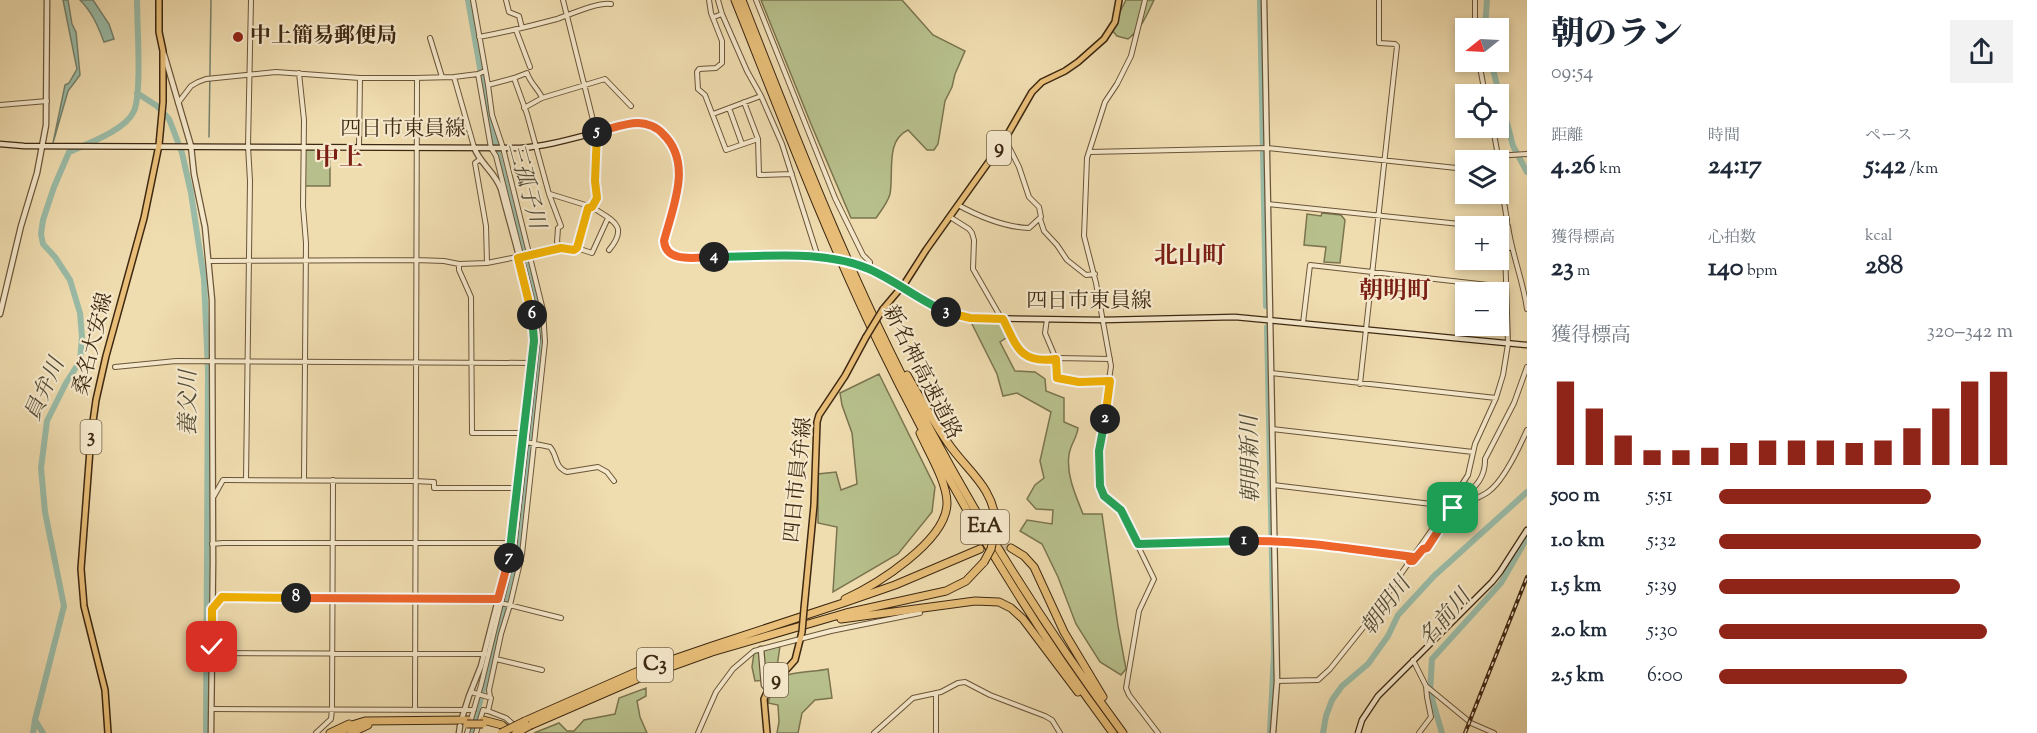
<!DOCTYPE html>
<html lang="ja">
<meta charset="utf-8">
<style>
:root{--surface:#fff;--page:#f2f2f3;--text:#1f2937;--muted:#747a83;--accent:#8f2418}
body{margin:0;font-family:"Sorts Mill Goudy","Noto Serif JP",serif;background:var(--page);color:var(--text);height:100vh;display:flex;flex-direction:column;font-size:22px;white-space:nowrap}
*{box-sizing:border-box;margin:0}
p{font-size:20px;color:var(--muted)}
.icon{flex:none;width:33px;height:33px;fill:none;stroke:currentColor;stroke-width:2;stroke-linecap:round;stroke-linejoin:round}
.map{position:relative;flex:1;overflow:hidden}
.details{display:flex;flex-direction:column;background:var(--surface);width:510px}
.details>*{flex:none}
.needle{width:39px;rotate:252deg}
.tools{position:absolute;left:1455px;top:18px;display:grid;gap:12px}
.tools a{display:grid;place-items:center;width:54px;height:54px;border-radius:0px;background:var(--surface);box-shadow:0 3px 9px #0003;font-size:30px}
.pin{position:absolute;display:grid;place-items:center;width:51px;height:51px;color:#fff;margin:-26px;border-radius:12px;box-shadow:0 3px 9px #0006}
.km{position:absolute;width:30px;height:30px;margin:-15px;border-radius:50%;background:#222;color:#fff;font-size:16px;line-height:30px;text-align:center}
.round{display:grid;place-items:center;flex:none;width:63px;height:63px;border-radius:0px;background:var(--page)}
.headline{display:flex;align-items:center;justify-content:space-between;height:102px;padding:0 24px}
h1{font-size:33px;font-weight:800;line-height:45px}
.stats{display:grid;grid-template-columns:repeat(3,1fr);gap:9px;height:102px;padding:6px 24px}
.stats div{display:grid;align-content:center}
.stats b{font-size:26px;font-weight:800}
.stats small{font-size:16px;font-weight:400}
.stats p{font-size:16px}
.chart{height:168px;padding:12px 24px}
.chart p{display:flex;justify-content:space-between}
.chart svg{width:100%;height:108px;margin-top:6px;stroke:var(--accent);stroke-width:6}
ul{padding:0 24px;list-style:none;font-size:20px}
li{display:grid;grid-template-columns:96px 72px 1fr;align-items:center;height:45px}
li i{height:15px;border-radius:8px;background:var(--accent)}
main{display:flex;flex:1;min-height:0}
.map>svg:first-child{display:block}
</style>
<main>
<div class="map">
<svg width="1527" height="733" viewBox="0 0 1527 733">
<rect width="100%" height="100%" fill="#efdcaf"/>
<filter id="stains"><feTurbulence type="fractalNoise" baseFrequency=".00333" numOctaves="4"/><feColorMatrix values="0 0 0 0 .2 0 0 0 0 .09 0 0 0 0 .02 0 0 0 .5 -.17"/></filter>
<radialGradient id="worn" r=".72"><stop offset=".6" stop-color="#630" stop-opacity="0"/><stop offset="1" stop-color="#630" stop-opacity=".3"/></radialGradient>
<path fill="#b7c08c" stroke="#7a744f" stroke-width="1.5" d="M761,0h141l31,35 32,16 -10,23 -3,13 -7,14 -7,43 -4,6h-7l-19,-20c-23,11 -14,42 -18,64 -2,8 -9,17 -14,24h-25l-40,-94z
M1126,0h28c-7,15 -13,29 -26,39l-11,-3 -6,-7z
M305,148h25v38h-26z
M1322,213l19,2 4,5 -5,43 -16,-1 2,-15 -22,-2 3,-31 14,2z
M1001,321l8,15 -9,6 15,29 20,1 10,7 1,12 18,7v24l14,6c-1,10 -8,17 -9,27 -3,20 7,41 14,59h19l16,112 8,43 -5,6 -21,-13 -24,-38 -18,-47 -16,-33 -22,-13 7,-11 25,4 1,-14 -17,-1 -9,-10 8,-14 9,-7 -4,-17 11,-49 -34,-19 -14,3 -6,-22 -26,-52z
M879,374l56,113 -3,25 -34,42 -65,38 4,-65 -19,-4v-49l18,-2 5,18 16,-6 -5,-51 -10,-28 -2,-12z
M780,646l-4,28 -9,6 -12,1 -3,-14 2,-14z
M828,669l4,29 -17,2 -13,13 -4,20h-21l2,-11 -1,-17 -10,-2c2,-6 3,-13 6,-18 10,-16 37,-12 54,-16z
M646,688v8l-9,5 3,16 7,16h-113l25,-10 8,8h7l10,-11 31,-6 4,-16z"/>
<path fill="#9abca8" stroke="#75816c" stroke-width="1.5" d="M63,0h5l4,24 4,8 4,43 -12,16 -15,52 12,-58 4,-2 8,-14z
M80,0h13l16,24 5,15 -10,3c-6,-16 -12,-30 -24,-42z"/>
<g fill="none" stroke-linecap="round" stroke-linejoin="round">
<path stroke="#75816c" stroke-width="1.5" d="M209,137l2,-137"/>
<path stroke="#9abca8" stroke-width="6" d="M468,0l21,119 52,201v28l-24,208 -45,177
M1260,0l6,306
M1485,28l2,-28
M1491,62l22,84 14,26
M137,93l20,13 12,13 4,10 9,24 9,40 13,86 4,91 -2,363
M1267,327l7,326 -4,80
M35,720l8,13
M33,733l2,-13 29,-114 -19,-94 -4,-44 6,-47 19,-38 14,-22 2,-24 -2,-24 -10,-33 -15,-23 -12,-13 -2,-10 2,-14 11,-33 15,-35c18,-8 57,-22 65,-41 8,-18 3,-88 3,-111
M1323,733l3,-17 6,-16 10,-14 26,-22 20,-28 10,-21 36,-39 93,-84
M1442,733l-12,-41 2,-33 69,-76 26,-45"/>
<path stroke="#cbb890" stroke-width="7" stroke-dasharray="7 3.5" stroke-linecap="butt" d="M980,549l15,-3 16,2"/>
<defs>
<path id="minor" d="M506,0l3,12 10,4 3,12
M709,0l2,13 11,28v22l-6,5 -17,1 -2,3 1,17 7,6 21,55 32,-11
M718,0l4,14
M756,0l79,198 28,57 7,7v7
M1145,0l-14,56 -14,28 -12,18 -18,56 -3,78 12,47 15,83 -12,85 1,35 4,10 17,15 33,68 -15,32 -13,77 3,7 29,38
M1475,0v28
M714,17l8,-3 25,57 14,25 21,48 36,113
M516,30l14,37
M479,37c27,-5 52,-11 78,-18 15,-5 40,-17 54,-15
M430,38l12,39
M1479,62l6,32
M299,73l5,47 -1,86 3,37 -2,237
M454,77l20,70
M514,78l13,-5c3,10 13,18 15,25
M488,85l4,30 11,33 40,162 2,32 -23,212 -12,51 -9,29 -12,56 1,7
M744,102l14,37 1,36 33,-1
M178,103l13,-17 7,-4 8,-3 70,-7 84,6h54l40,-1 24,-3 7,-3
M0,105l47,-4
M524,108l18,-10 63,-19 26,27
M729,108l13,36
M713,114l48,-18
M1493,128l5,28
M359,147l1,-69
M1089,152l178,-4 199,21
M479,160l-4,3 11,63 1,37
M1488,160l9,-4 30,-2
M550,194l42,13 5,-9c-3,-22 2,-44 -1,-66l-33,-132
M1268,204l211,22
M958,205c22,12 45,22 71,23l12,-11 -2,-10 -10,-10 -10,-30 -14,-28
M592,207c19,13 38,18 17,43
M950,217l19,12 3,4 2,7 -1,29 46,80 6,6 12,5 22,-2 51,1
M1040,219l4,12 13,14 10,15 19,15 9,-1
M1508,226c4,29 15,54 19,83
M1498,238l9,1
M561,248l13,2 3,-2 15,5 16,-35
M577,248l6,-27 6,-15
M209,261l207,-1 28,1 15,3 28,-1 74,-15 -4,-6 1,-14 3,-2 -12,-32 -22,-80 -13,-36 -26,7 -15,-85
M459,264v6l12,27 1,136h51
M1047,319l-2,14 11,26 1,19 22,4 31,-1
M1303,323l7,-58 196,22
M115,367l61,-6 356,2
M1271,373l225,25
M1360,384l37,-338 -2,-2 -16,-1v-43
M1272,429l201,23
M526,442l24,5c8,9 4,20 17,25l31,-5 9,5 7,9
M246,480l4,-299 -2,-35 3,-146
M1273,485l175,21 20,-31 7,-31 21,-46 7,-23 5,-31 -3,-95 4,-1 -3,-19 1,-9 -9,-54
M214,496l9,-16h5l186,1 20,1v6h83
M1451,512c11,-19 35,-25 34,-53l29,-56 13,-36
M212,544l11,-1h288
M1138,544l136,-3 139,16
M1410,561c18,-9 27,-34 42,-48 10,-10 24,-13 36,-21 16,-11 31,-44 39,-62
M501,603l60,15
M212,609l10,-12h3l273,2
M212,653l273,1
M496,659l46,11
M1413,660l13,26 45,37 23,10
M1277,681l41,-1 12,-11 52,-65 14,-23 51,-73
M471,692l20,6 -3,13 18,7 9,8
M936,694v39
M211,709l263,1
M415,709l2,-631
M316,733l15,-14 1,-10 1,-229
M467,733l14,-48 33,-135 24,-213 -4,-30 -38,-151 -5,-8 -13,-74
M476,733l7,-23 5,1
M698,733l18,-41 17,-23 21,-18 77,-20 89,-18
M874,733l39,-35 28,-6 17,-9 7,-1 25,13 55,21 7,4 8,13
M1419,733l12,-16 -4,-20 -1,-11"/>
<path id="tertiary" d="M1264,0l13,681 -4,52
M164,54l27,92 3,28 11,53 7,73 1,262 -2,171
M0,314l21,-88 16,-53 9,-48 1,-125
M761,649l3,36 4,5
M462,718l7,-22 12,-30 28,-109 25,-216c-2,-49 -21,-104 -33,-152 -6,-17 -21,-25 -27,-42
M459,733l1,-7"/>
<path id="secondary" d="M0,144l24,2 496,2c30,-2 57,-11 86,-18 10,-3 21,-7 31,-7 26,-1 43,27 43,51 -1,21 -11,46 -16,67l1,6 7,9 158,2
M863,267l76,42 31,9 133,2 132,-3 292,28
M1358,733l4,-13 16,-24 114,-114 8,-10 27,-42"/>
<path id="primary" d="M883,309l22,-26 21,-33 79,-111 27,-47 10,-10 23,-11 13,-9 26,-23 11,-17 4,-22
M804,609l10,-104 3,-83 2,-7 26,-39 21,-39
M108,733l-3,-43 -21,-84 -3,-37 10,-133 5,-36 10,-44 38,-138 15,-73 4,-43v-51l-4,-19v-32
M767,733l-3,-34 4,-9 27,-30 7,-28"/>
<path id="motorway" d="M735,0c46,115 90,232 144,344 66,136 143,267 234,389
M742,0c57,146 114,293 189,431 56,105 121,206 192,302
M907,375c13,23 26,46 41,68 20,29 46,44 48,82
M1011,548l13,8 10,11 30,65 39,65
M845,599c31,-14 102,-58 102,-96 0,-21 -18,-50 -27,-70
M841,619l134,-18 24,1 12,6 12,11 55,73
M483,720l19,5 9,8
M525,721l111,-49 76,-26 134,-44 49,-17 85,-36
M531,725l106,-46 75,-27 134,-39 100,-22 20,-10 18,-19
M330,733l19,-9
M340,733l12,-8 13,-4 103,-1
M351,733l17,-8"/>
</defs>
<use href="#minor" stroke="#6a5539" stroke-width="6"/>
<use href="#tertiary" stroke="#6a5539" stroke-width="7"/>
<use href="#secondary" stroke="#3d2812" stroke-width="7"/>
<use href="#primary" stroke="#3d2812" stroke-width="8"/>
<use href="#motorway" stroke="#3d2812" stroke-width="9"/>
<use href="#minor" stroke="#f5e8cb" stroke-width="4"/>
<use href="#tertiary" stroke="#f5e8cb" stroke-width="4.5"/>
<use href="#secondary" stroke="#f5e8cb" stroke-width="4.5"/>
<use href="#primary" stroke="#e8be78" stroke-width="5"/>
<use href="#motorway" stroke="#e8be78" stroke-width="7"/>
<defs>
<path id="rail" d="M1465,733l62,-156"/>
</defs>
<use href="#rail" stroke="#3d2812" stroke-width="4"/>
<use href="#rail" stroke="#f5e8cb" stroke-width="1.5" stroke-dasharray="4.5" stroke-linecap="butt"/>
<defs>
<path id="secondary-bridge" d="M830,258l33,9"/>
<path id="primary-bridge" d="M866,337l17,-28
M802,632l2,-23"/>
<path id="motorway-bridge" d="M984,562l7,-13 5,-24
M467,724h16
M501,733l24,-12
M516,733l15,-8"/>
</defs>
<use href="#secondary-bridge" stroke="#3d2812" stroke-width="7" stroke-linecap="butt"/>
<use href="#primary-bridge" stroke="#3d2812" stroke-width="8" stroke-linecap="butt"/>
<use href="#motorway-bridge" stroke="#3d2812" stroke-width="9" stroke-linecap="butt"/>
<use href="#secondary-bridge" stroke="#f5e8cb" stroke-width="4.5"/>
<use href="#primary-bridge" stroke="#e8be78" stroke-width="5"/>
<use href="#motorway-bridge" stroke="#e8be78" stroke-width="7"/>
</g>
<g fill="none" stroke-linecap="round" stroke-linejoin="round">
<defs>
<path id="split-1" d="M1244,541c57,-1 113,9 169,16l-3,4h3l10,-12 4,-1 26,-40"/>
<path id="split-2" d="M1105,419l-6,32 1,35 4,10 17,14 17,34 106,-3"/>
<path id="split-3" d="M946,312l24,6 33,1c14,28 17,45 53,40l1,19 22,4 31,-1 -5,38"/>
<path id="split-4" d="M714,257c51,0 108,-8 155,12 27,12 50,31 77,43"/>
<path id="split-5" d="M597,132c13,-3 28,-9 41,-9 9,0 19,4 25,11 30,29 10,72 1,107 2,23 33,16 50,16"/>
<path id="split-6" d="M532,315l-14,-57 43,-10 13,2 3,-2 11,-40 4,-1 5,-9 -2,-17 2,-49"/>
<path id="split-7" d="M509,558l25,-217 -2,-26"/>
<path id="split-8" d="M296,598l202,1 11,-41"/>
<path id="split-9" d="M212,647v-38l10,-12 74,1"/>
</defs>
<use href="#split-1" stroke="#fff" stroke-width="12"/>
<use href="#split-2" stroke="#fff" stroke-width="12"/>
<use href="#split-3" stroke="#fff" stroke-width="12"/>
<use href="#split-4" stroke="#fff" stroke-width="12"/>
<use href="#split-5" stroke="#fff" stroke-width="12"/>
<use href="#split-6" stroke="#fff" stroke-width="12"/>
<use href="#split-7" stroke="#fff" stroke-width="12"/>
<use href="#split-8" stroke="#fff" stroke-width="12"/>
<use href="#split-9" stroke="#fff" stroke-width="12"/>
<use href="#split-1" stroke="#f0652b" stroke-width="8"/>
<use href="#split-2" stroke="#22a559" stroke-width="8"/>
<use href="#split-3" stroke="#f5b400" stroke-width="8"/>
<use href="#split-4" stroke="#22a559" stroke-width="8"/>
<use href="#split-5" stroke="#f0652b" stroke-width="8"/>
<use href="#split-6" stroke="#f5b400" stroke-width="8"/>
<use href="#split-7" stroke="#22a559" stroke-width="8"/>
<use href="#split-8" stroke="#f0652b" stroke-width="8"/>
<use href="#split-9" stroke="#f5b400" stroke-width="8"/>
</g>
<circle fill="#8f2418" stroke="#f5e8cb" stroke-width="2" cx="238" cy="37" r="6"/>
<g text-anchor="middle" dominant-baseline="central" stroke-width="4.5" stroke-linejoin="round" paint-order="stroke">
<g fill="#f5e8cb" stroke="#74624a" stroke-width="1.5">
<rect x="987" y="131" width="24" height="34" rx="4.5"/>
<rect x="80.5" y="420" width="21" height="34" rx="4.5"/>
<rect x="961" y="510" width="48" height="34" rx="4.5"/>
<rect x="637" y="648" width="36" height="34" rx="4.5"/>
<rect x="764" y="663" width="24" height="34" rx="4.5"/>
</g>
<g font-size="20" font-weight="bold" fill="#3d2812">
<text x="999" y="148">9</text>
<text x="91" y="437">3</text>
<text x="985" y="527">E1A</text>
<text x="655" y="665">C3</text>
<text x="776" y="680">9</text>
</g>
<g font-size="21" font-weight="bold" fill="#3d2812" stroke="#f5e8cb" text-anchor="start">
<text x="250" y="37">中上簡易郵便局</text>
</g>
<g font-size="21" fill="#3d2812" stroke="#f5e8cb">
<text x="403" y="130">四日市東員線</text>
<text x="1089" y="302">四日市東員線</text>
<text transform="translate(94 344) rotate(-76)">桑名大安線</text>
<text transform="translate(921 373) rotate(63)">新名神高速道路</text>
<text transform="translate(799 480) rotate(-84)">四日市員弁線</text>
</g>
<g font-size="22" font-style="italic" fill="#544d38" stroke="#f5e8cb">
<text transform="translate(525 186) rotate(75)">三孤子川</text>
<text transform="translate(46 390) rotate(-66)">員弁川</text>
<text transform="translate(190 403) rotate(-90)">養父川</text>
<text transform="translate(1252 459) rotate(-91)">朝明新川</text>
<text transform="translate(1387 607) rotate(-53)">朝明川</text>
<text transform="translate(1446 619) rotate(-50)">名前川</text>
</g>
<g font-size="24" font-weight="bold" fill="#7a1f14" stroke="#f5e8cb">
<text x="339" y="159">中上</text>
<text x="1190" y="257">北山町</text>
<text x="1395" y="292">朝明町</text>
</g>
</g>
<rect width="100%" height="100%" filter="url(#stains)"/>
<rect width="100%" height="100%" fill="url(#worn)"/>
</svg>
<div class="tools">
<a><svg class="needle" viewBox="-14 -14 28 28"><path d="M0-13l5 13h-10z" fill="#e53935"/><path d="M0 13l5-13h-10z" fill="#747a83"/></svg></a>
<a><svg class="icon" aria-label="locate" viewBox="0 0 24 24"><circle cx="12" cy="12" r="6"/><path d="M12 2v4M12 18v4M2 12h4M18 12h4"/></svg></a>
<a><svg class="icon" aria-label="layers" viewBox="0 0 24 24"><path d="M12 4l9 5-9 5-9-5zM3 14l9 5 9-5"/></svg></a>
<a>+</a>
<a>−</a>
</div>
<div class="pin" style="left:1453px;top:508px;background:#1e9e55"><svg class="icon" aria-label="arrive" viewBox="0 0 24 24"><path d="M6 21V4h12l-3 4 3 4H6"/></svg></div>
<div class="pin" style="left:212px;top:647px;background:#d93025"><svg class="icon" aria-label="check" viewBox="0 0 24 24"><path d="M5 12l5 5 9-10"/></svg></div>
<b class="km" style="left:1244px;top:541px">1</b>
<b class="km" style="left:1105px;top:419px">2</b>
<b class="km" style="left:946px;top:312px">3</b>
<b class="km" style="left:714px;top:257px">4</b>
<b class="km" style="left:597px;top:132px">5</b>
<b class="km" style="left:532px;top:315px">6</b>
<b class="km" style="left:509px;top:558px">7</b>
<b class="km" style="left:296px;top:598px">8</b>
</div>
<section class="details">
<div class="headline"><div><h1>朝のラン</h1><p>09:54</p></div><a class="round"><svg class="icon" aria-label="share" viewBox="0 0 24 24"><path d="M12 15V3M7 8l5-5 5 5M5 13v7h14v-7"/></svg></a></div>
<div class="stats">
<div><p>距離</p><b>4.26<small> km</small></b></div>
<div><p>時間</p><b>24:17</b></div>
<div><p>ペース</p><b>5:42<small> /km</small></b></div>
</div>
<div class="stats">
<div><p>獲得標高</p><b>23<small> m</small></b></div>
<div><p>心拍数</p><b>140<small> bpm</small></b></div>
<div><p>kcal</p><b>288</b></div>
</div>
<div class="chart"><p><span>獲得標高</span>320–342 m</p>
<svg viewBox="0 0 160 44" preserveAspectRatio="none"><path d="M5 44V10M15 44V21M25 44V32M35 44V38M45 44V38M55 44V37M65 44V35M75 44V34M85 44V34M95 44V34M105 44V35M115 44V34M125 44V29M135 44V21M145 44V10M155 44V6"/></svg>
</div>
<ul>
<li><b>500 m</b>5:51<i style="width:72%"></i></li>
<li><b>1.0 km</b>5:32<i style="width:89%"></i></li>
<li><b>1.5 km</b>5:39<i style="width:82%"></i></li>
<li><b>2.0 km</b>5:30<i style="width:91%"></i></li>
<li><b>2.5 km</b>6:00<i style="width:64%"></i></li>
</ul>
</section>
</main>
